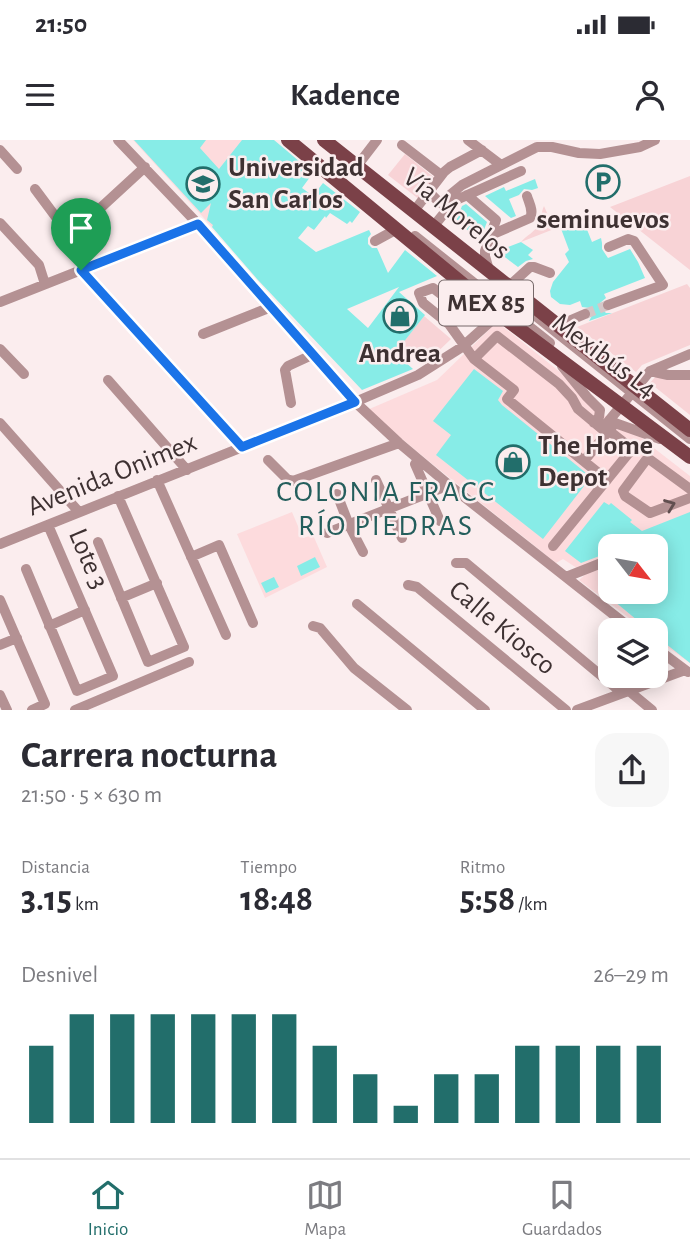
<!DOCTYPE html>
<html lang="es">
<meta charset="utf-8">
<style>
:root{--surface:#fff;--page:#f7f7f7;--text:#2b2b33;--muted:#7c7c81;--line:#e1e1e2;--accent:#226e6b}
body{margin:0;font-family:"Alegreya Sans",sans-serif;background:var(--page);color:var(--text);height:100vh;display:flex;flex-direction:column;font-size:26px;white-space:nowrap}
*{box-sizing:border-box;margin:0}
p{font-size:23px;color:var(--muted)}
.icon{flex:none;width:38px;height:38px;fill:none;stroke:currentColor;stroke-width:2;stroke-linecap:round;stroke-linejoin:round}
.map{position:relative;height:570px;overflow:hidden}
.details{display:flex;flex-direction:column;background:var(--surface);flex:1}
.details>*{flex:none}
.needle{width:46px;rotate:121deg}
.controls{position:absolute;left:598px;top:394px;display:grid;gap:14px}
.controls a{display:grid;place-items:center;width:70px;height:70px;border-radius:14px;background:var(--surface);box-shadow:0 4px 18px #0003;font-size:35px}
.pin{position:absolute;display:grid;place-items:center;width:60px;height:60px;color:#fff;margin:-72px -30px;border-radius:50% 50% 50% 0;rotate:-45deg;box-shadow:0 0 7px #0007}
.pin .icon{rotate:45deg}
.round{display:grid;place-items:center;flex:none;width:74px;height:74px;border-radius:21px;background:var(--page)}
.overview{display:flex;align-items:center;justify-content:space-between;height:119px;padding:0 21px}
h1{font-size:38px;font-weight:700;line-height:52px}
.metrics{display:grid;grid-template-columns:repeat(3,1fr);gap:10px;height:119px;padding:7px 21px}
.metrics div{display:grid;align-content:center}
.metrics b{font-size:35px;font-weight:700}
.metrics small{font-size:19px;font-weight:400}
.metrics p{font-size:19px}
.chart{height:196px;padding:14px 21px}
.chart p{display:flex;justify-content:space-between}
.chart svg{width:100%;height:126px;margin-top:7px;stroke:var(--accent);stroke-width:6}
.status{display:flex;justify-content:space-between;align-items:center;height:49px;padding:0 35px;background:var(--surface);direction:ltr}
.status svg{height:19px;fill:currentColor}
header{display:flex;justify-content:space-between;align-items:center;height:91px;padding:0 21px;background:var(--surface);font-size:32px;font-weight:700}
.menu{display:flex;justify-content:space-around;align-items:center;height:98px;border-top:2px solid var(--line);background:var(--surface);font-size:19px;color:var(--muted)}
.menu a{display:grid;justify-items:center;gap:4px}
.menu .active{color:var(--accent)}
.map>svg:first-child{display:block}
</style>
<div class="status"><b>21:50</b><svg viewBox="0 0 49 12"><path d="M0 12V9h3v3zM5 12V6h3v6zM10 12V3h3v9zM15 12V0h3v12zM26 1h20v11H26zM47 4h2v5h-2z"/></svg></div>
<header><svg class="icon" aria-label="menu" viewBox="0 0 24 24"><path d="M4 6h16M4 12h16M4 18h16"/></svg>Kadence<svg class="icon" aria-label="person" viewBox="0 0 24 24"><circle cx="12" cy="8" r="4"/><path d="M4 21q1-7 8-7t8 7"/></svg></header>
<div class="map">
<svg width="690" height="570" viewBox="0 0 690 570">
<rect width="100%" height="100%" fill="#fbedee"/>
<path fill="#fddbdd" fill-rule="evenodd" d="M133,0h121l-18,59 -24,28z
M497,184l4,1 64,51 30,32 26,20 27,13 2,4 40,31v187l-34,-24v-9h-11l-66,-50 7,-6 -23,-15 -7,4 -125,-100 -64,-53 70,-30 55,-53zM611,406h45v46h-45z
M292,372l11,26 10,-3 14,32 -62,31 -28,-64z"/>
<path fill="#f8d3d6" d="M405,14l31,25 -16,21 -32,-25z
M690,36v94l-80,-63z
M544,66l10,23 -33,13c6,-7 14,-10 18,-18 3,-6 2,-12 5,-18z
M687,144l3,4v57l-48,20 -6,7 -59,-45z
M424,176l27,23 -26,25 -24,-19z
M656,236l34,3v36l-40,-32z"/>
<path fill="#87ece7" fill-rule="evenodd" d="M134,0h72l-6,8 19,21 23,-29h32l6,5 33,28 -11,15 11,8 10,-13 37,29 -8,11 -2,-2 -3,3 -17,-11 -4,5 -1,-2 -11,14 -6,-4 -10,12 18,14 53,-22 2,4 -3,4v6l4,4h5l11,25 17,-23 32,26 -38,16 26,23 -30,38 18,16 -51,21 -105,-111 -45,-52 1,-2 -6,-5 4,-17 -10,10zM399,147l-31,41 -21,-19z
M535,39l3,9 -6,2 -8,-1 -5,6 -10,4 7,17 -5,2 -26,-22 19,-9 2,4z
M466,64l21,18 -7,18 -24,-19 6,-15z
M582,77l10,25 9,-4 1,5v6l6,9 22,-9 8,13 7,16 -41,16 2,4 -6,5 1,5 5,5h6l-23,8 4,-7 -3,-6 -8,-1 -2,-6 -10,4 -10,-1 -9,-7 -1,-6 3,-9 16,-20 -4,-8 4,-4 -9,-24z
M521,102l12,8 -5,5 5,4 -7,2 -8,6 -21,-16z
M474,229l29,22 -5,9 4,5 89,72 -48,62 -107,-84 15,-20 -18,-14z
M604,362l5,3 2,-2 21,17 -2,2 12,9 48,-19v151l-34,-27v-6h-7l-41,-34 4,-4h44v-46h-45v12l-5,-4 -4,1 -21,8 -16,-12z
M315,417l5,10 -19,9 -4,-10z
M274,437l5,10 -13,6 -5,-10z"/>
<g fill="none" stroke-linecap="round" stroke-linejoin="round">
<path stroke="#d5c7c8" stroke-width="10" stroke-dasharray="10 5" stroke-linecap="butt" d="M585,174l23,-9"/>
<path stroke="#b49193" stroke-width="10" d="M118,0l80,84 157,178 44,41 50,42 184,145
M468,0l33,25
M402,5l39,30
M0,10l17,19
M357,26l20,-26
M35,49l35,47 21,30
M429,52l11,11 22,-18 75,-38h15l27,6 21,1 40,-7 15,-7
M467,55l29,25 -11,31v5l4,14
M414,71l30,-39 6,-5 32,-17
M0,83l39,42 6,19
M433,87l21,-26 67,-30
M491,95l39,-17c4,-7 -1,-15 -3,-22
M70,96l75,-69
M415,96l135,107
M375,101l22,-12
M81,130l161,177
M508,147l22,-20h4l16,6
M477,156l-14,15 -30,-23 -14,5 4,10 26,21 25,35 40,31 -7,9 100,81
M517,161l173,138
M0,162l198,-78
M608,165l55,-20 -29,-44 -6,-2 -19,8
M557,186l28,-12
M203,194l68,-27
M0,209l24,25
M474,219l23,-23 62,48 13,14 6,11 24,20 48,-58 40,-17
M562,226l25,31 13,13 -1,7 -5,6
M650,231l18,4h22
M108,240l79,90
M291,263l-6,-33 3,-4 26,-12
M0,283l79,89
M268,320l19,19 6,2 106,-38
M584,321l31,-38 45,16
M415,324l25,57
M157,340l69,155
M376,340l26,58
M690,349l-41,-30 -3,1 -23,31 2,5 25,17 40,-15
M337,354l12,31 14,27
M327,393l122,-48
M98,402l50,120 36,-15 -66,-151
M0,404l355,-142 63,-27 44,-28 37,-33
M553,406l79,-97 -24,-19
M191,417l28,-12 34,78
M456,423h10l156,130
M26,429l51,122 36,-15 -65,-151
M566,437l38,-15
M408,445l9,2 149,123
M121,458l36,-15
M0,460l45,104 -13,6
M357,464l128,106
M49,486l36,-16
M313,486l7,2 34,40 53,42
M0,505l17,-7
M656,508l32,24
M629,551l23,19
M0,555l7,15
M75,570l114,-48
M577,570l108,-40"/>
<path stroke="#7b4148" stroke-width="14" d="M288,0l211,174 191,143
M324,0l366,290"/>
</g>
<defs><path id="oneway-chevron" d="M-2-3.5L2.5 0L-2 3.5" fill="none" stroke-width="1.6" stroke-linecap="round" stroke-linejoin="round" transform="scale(1.75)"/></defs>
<use stroke="#614e4f" href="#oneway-chevron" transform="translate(670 365) rotate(-21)"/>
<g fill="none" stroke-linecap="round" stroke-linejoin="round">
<defs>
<path id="route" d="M198,84l157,178 -113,45 -161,-177z"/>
</defs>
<use href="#route" stroke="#fff" stroke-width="14"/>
<use href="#route" stroke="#1a73e8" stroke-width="9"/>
</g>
<defs>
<symbol id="parking-ring" viewBox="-11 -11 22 22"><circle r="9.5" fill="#fbedee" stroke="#226e6b" stroke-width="1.5"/><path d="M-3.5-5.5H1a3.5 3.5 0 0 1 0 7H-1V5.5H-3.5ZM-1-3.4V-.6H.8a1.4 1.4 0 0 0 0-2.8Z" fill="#226e6b"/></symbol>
<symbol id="university-ring" viewBox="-11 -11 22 22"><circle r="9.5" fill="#fbedee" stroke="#226e6b" stroke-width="1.5"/><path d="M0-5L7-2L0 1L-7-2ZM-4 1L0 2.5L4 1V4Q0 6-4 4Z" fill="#226e6b"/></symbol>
<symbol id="shop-ring" viewBox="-11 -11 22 22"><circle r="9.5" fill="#fbedee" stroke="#226e6b" stroke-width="1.5"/><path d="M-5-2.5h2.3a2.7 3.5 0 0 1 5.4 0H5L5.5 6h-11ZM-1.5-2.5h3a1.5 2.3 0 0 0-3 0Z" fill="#226e6b"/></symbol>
</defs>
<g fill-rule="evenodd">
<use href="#parking-ring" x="584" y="23" width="38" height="38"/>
<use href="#university-ring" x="184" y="25" width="38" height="38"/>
<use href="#shop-ring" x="381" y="157" width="38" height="38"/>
<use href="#shop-ring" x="494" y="303" width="38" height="38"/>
</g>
<g text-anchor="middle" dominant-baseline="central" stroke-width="5" stroke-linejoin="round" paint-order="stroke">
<rect fill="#fbedee" stroke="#77696a" stroke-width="2" x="439" y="140.5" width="94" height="45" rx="5"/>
<g font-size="26" font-weight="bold" fill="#3e3132">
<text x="486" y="163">MEX 85</text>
</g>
<g font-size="28" font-weight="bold" fill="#3e3132" stroke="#fbedee" text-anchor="start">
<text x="228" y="28">Universidad<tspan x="228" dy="32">San Carlos</tspan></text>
<text x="603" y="80" text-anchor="middle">seminuevos</text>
<text x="400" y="214" text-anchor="middle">Andrea</text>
<text x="538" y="306">The Home<tspan x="538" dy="32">Depot</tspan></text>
</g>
<g font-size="28" fill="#3e3132" stroke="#fbedee">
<text transform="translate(456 74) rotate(39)">Vía Morelos</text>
<text transform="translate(604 216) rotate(37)">Mexibús L4</text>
<text transform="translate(112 335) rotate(-22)">Avenida Onimex</text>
<text transform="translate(88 419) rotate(67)">Lote 3</text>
<text transform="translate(502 488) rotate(40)">Calle Kiosco</text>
</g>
<g font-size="30" letter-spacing="2" fill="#245e5c" stroke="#fbedee">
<text x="386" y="352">COLONIA FRACC<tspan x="386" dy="34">RÍO PIEDRAS</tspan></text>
</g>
</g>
</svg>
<div class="controls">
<a><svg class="needle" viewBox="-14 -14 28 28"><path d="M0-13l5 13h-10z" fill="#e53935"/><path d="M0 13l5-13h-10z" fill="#7c7c81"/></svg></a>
<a><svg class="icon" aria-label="layers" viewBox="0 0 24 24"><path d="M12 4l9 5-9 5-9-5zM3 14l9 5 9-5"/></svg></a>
</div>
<div class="pin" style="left:81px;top:130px;background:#1e9e55"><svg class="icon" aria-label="arrive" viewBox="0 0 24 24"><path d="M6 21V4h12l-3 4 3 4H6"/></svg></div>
</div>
<section class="details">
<div class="overview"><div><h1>Carrera nocturna</h1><p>21:50 · 5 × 630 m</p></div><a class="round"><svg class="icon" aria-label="share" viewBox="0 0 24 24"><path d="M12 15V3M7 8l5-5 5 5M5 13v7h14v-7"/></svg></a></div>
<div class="metrics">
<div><p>Distancia</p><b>3.15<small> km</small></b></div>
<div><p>Tiempo</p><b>18:48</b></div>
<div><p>Ritmo</p><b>5:58<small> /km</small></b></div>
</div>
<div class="chart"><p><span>Desnivel</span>26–29 m</p>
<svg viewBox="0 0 160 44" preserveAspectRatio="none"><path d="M5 44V17M15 44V6M25 44V6M35 44V6M45 44V6M55 44V6M65 44V6M75 44V17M85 44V27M95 44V38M105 44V27M115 44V27M125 44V17M135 44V17M145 44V17M155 44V17"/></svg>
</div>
</section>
<nav class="menu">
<a class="active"><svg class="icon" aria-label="home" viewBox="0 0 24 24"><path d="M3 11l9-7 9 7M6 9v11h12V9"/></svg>Inicio</a>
<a><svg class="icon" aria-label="map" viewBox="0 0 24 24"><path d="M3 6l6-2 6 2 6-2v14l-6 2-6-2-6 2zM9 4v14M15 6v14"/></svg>Mapa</a>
<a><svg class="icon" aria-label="saved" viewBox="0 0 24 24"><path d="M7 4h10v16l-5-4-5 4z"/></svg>Guardados</a>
</nav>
